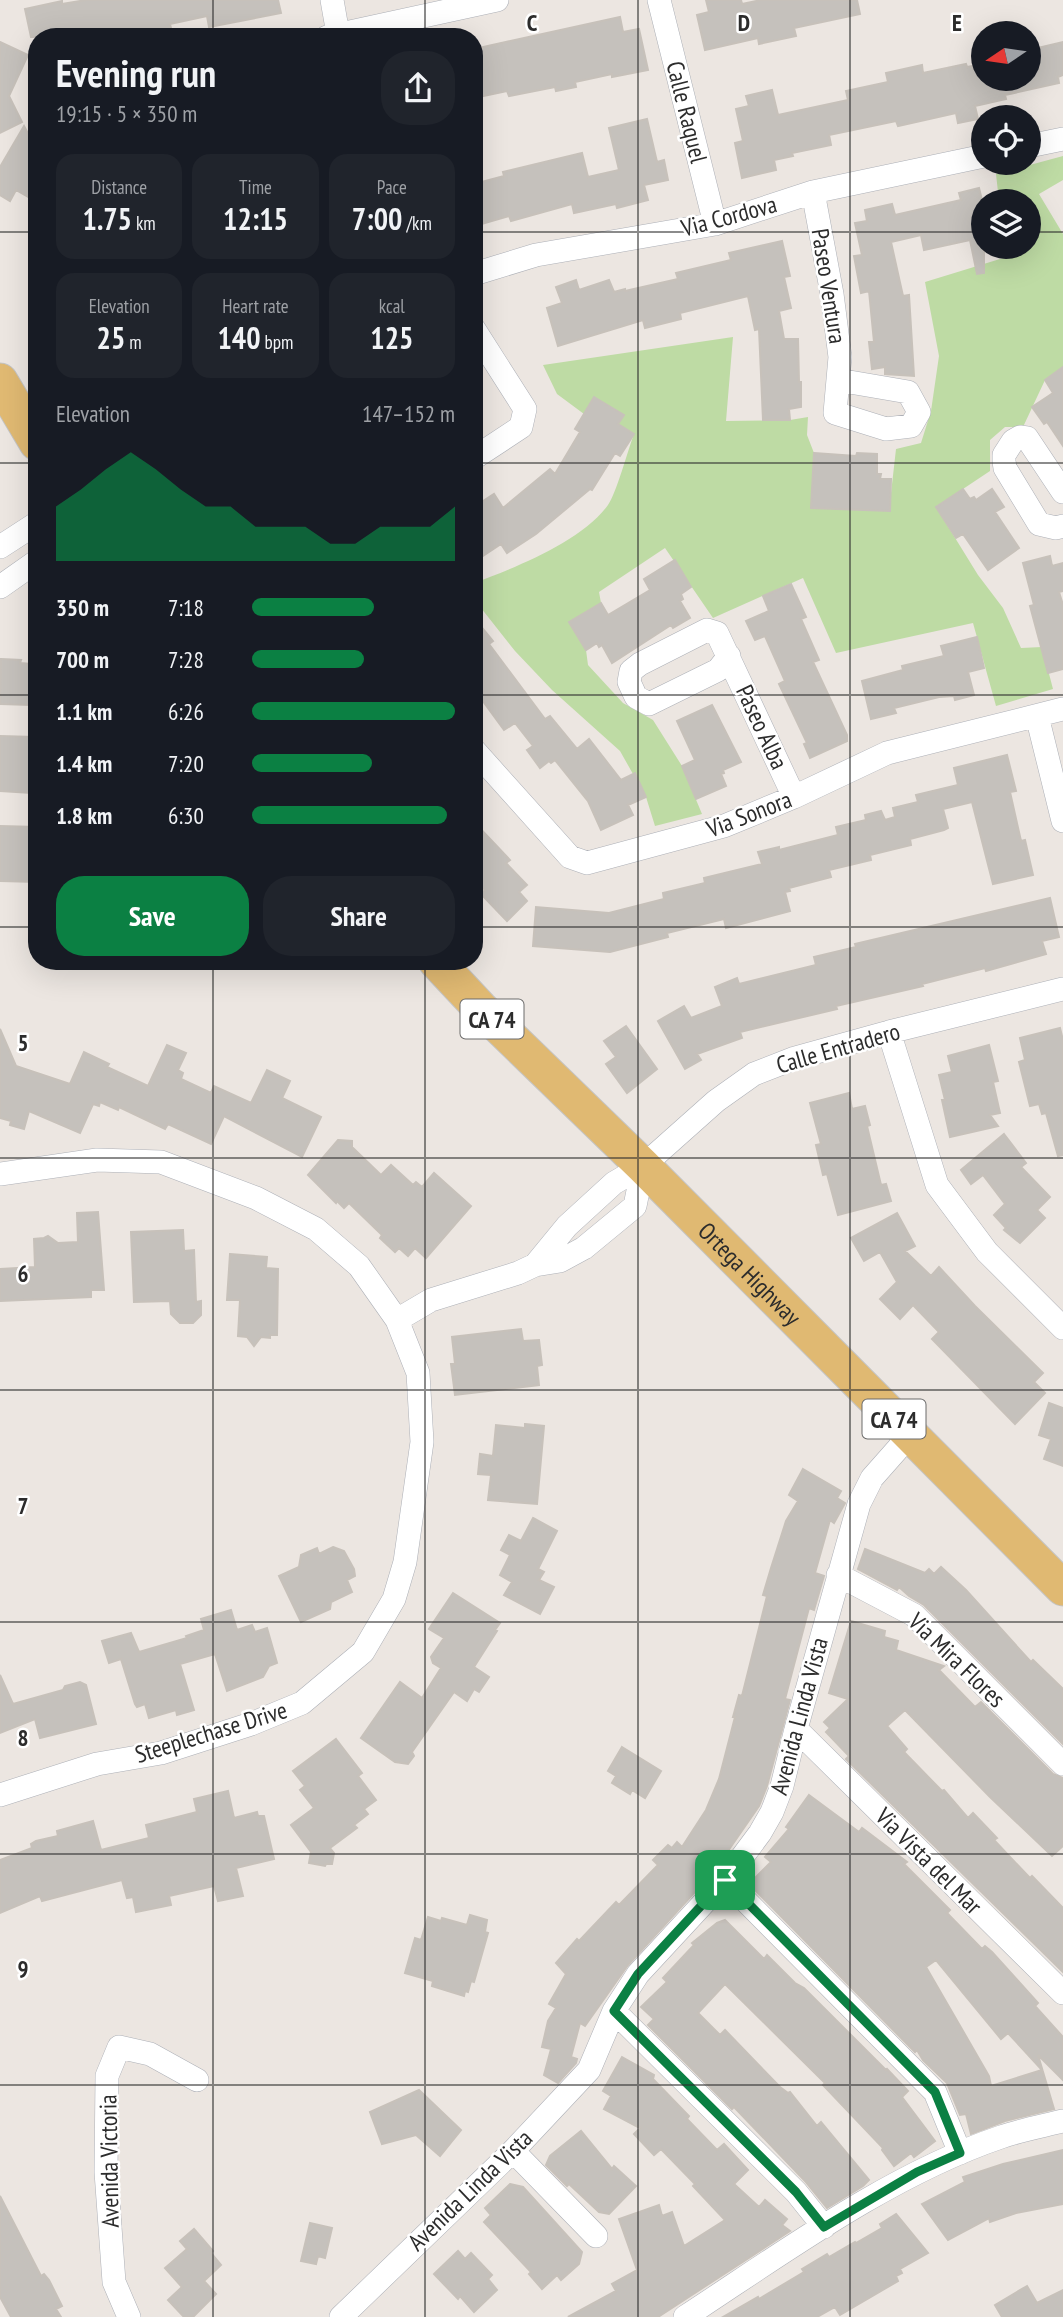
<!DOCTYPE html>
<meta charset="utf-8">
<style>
:root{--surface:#171b24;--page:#20242c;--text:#f1f3f6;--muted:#9ea1a6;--accent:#0b8043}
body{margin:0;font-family:"PT Sans Narrow",sans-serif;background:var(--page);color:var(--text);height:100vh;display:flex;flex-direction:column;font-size:26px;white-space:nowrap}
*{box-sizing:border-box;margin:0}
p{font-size:23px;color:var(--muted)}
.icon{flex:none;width:38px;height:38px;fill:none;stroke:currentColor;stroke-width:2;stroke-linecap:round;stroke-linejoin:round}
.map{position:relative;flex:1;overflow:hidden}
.panel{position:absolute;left:28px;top:28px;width:455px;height:942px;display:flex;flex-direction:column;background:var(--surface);border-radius:28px;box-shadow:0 7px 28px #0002}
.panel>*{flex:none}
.needle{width:46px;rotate:257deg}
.tools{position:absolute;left:971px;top:21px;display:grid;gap:14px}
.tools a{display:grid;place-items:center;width:70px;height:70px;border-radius:50%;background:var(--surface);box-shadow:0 7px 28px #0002;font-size:35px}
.pin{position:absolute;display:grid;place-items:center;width:60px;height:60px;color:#fff;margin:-30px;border-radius:14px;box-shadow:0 4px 10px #0006}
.round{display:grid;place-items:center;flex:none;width:74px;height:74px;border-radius:28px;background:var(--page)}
.headline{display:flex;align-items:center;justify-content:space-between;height:119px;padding:0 28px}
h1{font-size:38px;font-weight:600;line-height:52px}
.metrics{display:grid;grid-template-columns:repeat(3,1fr);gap:10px;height:119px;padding:7px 28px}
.metrics div{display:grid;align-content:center;border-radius:18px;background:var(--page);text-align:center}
.metrics b{font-size:30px;font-weight:600}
.metrics small{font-size:19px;font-weight:400}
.metrics p{font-size:19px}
.chart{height:196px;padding:14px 28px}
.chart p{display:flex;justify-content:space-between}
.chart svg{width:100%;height:126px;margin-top:7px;fill:var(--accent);opacity:.7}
.button{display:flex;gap:14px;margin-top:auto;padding:14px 28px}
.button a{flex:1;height:80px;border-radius:28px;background:var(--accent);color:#fff;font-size:28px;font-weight:600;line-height:80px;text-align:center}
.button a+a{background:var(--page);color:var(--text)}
ul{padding:0 28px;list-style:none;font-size:23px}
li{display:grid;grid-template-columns:112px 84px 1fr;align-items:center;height:52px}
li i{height:18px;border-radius:9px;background:var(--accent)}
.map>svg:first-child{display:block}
</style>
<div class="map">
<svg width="1063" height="2317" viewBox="0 0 1063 2317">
<rect width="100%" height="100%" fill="#ece6e1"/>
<path fill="#bedba4" d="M1063,156v24l-24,14 24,40v133l-18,13 -22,47h-18l-15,13v31l-54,36 42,68 25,33 18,40 21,-1 11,42 -57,17 -23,-83 -137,30 -33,-75 -90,40 -48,-70 -66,44 2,11 -31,20 16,27 2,15 35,38 30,17 29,46 20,48 -47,12 -9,-29 -26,-46 -68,-61 -37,-39 -34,-43 -7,3v-28c41,-15 108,-42 134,-78 8,-11 20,-55 26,-71l-16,-10 5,-8 -29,-19 -10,17 -27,-20 -14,-29 190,-28 -7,84 64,-1 18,-3 -1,18 7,18 -3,54 78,4 7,-62 25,-6 10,-32 8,-55 -14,-74 88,-27 -3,-8h19v-46h-30l-3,-27z"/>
<path fill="#c5c1bc" stroke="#c7c1ba" stroke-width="2" fill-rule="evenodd" d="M86,0h192l3,13 -72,14 -2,-11 -37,8 3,13h-142l-6,-28 37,-8v3z
M706,0h35l1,4 19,-4h96l3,14 -66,14 2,8 -37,8 -1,-6 -53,12 -8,-35 12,-3z
M620,17l3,15 16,-3 9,41 -36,7v-3l-37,8 1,5 -20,4 -1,-4 -46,9 -2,-5 -33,7v-49z
M0,42l28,13 -19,41 13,26 -22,11z
M1063,42v33l-5,2 1,6 -54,12 1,4 -31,7 3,13 -20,4 -2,-10 -58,13 -2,-5 -67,14 2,10 -39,8 1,3 -19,4 2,10 -34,8 -7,-35 8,-2 -7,-32 13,-3 -3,-10 26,-6 6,25 70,-15 -2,-9 42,-9 -2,-9 36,-8 1,8 43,-9 1,3 17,-3v15h45v-29z
M647,119l10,43 7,-2 4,20 -24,5 4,15 -31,8 -1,-4 -42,9 -2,-9 -61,17 -2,-5 -31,9 -4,-15v-26l30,-8 -1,-4 79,-19 6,24 31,-7 -10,-42z
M24,126l8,15 5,3v58l-21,-12 -6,11 -10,-6v-28z
M979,188l5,20v65l-7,1 -7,-34 -46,10 -3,-15 -30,7 12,54 6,-1 5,81 -29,-2v-7l-13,2 -3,-27h5l-5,-51 -8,2 -7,-37 8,-1 -7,-32 12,-2 -2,-11 27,-6 3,11 66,-15 -2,-7z
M782,241l8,35 -6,1 7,31 -12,3 5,28h14l1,43h2v25l-12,2 1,11h-27l-4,-91 -4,1 -7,-34 -68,17 1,6 -36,9 -2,-8 -85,26 -11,-38 15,-5 -6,-16 20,-7 3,10 30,-10 5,12 11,-3v2l53,-12 -2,-6 55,-13 -2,-7z
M1063,367v79l-16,-24 -3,2 -12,-17 21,-14 -8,-13z
M594,397l30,18 -6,9 16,10 -14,22 -5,-3 -23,37 -2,-1 -54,45 -29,19 -6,-9 -27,18v-55l20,-13 9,14 47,-39 5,5 25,-42 -5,-3z
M814,453l42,3 1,-3 20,1v20h4l-1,5h11l-1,32 -79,-3z
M963,489l7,10 4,-2 2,3 16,-11 12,18 -9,5 24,36 -31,22 -25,-36 -7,4 -20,-31z
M1050,556l2,10 11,-3v28l-4,1 4,13v64l-15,4 -18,-67 4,-1 -11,-42z
M675,560l16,27 -10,7 2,5 -3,2 10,17 -17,10 -2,-3 -59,38 -10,-18 -3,2 -2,-4 -11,7 -17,-28 32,-19 7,12 42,-25 -6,-11z
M791,584l15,33 -5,2 18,41 -6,2 34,73v6l-37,17 -6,-14 3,-1 -28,-59 6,-3 -20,-45 -10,4 -9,-19 23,-10 -6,-15z
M474,618l19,23 -4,3 56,75 5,-3 27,33 12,-10 32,41 14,-7 11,24 -18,8 5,10 -32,15 -13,-29 -33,-41 -4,3 -2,-2 -9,7 -13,-18 6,-4 -18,-23 -11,7 -30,-41z
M977,637l7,31 -16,4 6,23 -19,5 -1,-4 -15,1 -45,11 2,5 -25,6 -9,-38 41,-11 -1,-4 42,-10 -3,-10z
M1,659l20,1 -1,3 11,1v41l-31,-1z
M712,705l29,57 -18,8 1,3 -3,1 5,12 -30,13 -14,-33 13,-6 -18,-39z
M0,736l34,1 -3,56 -31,-2z
M1007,755l9,36 -6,1 11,49 4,-1 8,35 -40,9 -21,-82 -29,7 5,19 -4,2 -34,9 1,6 -41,10 1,5 -42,10 2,7 -42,11 1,3 -5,1 5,19 -64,17 -2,-9 -57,14 1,4 -58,15 -77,-6 3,-39 73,6 55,-14 -1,-6 42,-10 -1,-5 58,-14 -4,-12 21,-5v3l59,-15 -2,-8 30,-7 -1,-5 16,-4 4,9 10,-3 -2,-9 25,-6 -2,-7 42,-10 -4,-17z
M474,822l36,38 -4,3 21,22 -8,7 8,9 -20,20 -26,-27 4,-4 -11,-12z
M0,826l37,1v55l-37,-1z
M1050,898l9,39 -17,4 4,13 -60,17 -1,-3 -63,16 1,2 -87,20 1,3 -97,23 2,6 -45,16 4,6 -16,9 -27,-48 26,-15 7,12 31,-12 -7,-19 22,-9 2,6 77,-19 -2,-8 42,-10 -1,-3z
M626,1026l31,43 -30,24 -21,-29 10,-7 -12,-16z
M1060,1028l3,12v115l-5,1 -12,-43 -4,1 -3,-10 -9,2 -11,-44 6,-2 -5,-22z
M0,1029l16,37 54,18 14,-32 25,12 -2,3 41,19 19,-41 19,8 -8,17 5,3 -2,6 30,14 3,-7 37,17 16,-33 23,11 -8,17 39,19 -19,40 -78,-41 -13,28 -43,-20 -3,5 -46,-22 -1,3 -18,-8 -1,4 -6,-2 -13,29 -51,-22 -5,18 -14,-4 1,-4 -11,-3z
M989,1045l9,36 -5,1 7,31 -10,2 8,11 -48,11 -8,-37h3l-6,-25 13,-3 -4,-16z
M849,1093l3,16 13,-3 5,19 -3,1 14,59 5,-1 5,17 -53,14 -11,-41 -4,1 -7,-30 5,-1 -11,-41z
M1004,1134l22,29 -5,4 29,30 -13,13 8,8 -25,25 -16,-13 2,-2 -12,-13 11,-11 -22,-29 -12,9 -10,-14z
M338,1140l14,1v6l29,28 10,-10 22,20 3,-3 6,5 12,-14 37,33 -45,52 -11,-10 -7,8 -9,-8 -4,4 -15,-14 2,-3 -33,-32 -5,5 -7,-7 -1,2 -28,-28z
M98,1212l6,78h-13v7l-91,4v-32l35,-2 -1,-28 10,-1 4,-2 10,7 20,-1 -1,-29z
M897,1213l18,33 -10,5 26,25 8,-9 36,39 68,67 -9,9 11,11 -30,31 -83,-85 7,-7 -26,-27 -13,14 -20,-20 17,-17 -17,-30 -16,9 -13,-23z
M183,1230l1,21 10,-1 2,52 5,-1v14l-8,8h-13l-9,-9 -1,-13 -36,1 -3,-70z
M230,1254l37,3 -1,11 12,1 -1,66h-7v3l-9,-1 -7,9 -7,-9 -9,-1 2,-36h-13z
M521,1329l2,12 16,-1 3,25 -5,1 2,19 -84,10 -4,-31h4l-3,-27z
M1049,1403l14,5v58l-19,-7 7,-20 -12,-4z
M525,1424l19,2 -7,78 -49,-4 3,-25 -13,-1 2,-20 13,2 3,-31 29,3z
M803,1469l38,22 -4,7 8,5 -11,20 -4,-3 -15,53 9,3 -10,34 -5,-2 -24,91 5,1 -23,86 -8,20 -45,65 -86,94 -43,61 -5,-3 -9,34 6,2 -1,4 -18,20 -14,-8 7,-26 -9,-2 6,-26 8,-13 -7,-4 17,-30 -10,-11 21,-24 2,2 37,-39 3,3 39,-40 -5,-5 15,-15 4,3 5,-6 5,5 24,-37 13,-31 16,-62h-2l6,-22 3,1 25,-100 -4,-1 8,-27 15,-47 12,-20 -9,-6z
M533,1518l24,13 -19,38 6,3 -5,8 15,7 -14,27 -36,-19 8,-13 -12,-7 10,-20 -9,-5 8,-15 12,6z
M333,1547l11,4 10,18 1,7 -8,4 5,12 -21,10 -1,7 -29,13 -22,-46 20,-9 2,-12 16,-7 2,6z
M865,1549l60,24 4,-4 5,5 7,-7 25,23 65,72 2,-2 30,29v55l-139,-139 -15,-9 -10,-9 -2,3 -39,-21z
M453,1593l47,30 -5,7 2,1 -23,36 15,10 -10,15 -5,-3 -7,12 -13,-9 -42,60 2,4 -6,8 -13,-2 -34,-24 39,-56 22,16 19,-30 -8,-5 -2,-6 13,-19 -15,-9z
M231,1610l6,20 15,-5 3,7 12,-4 10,35 -8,3 -6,11 -36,14 -12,-37 -35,10 14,46 -17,5 -1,-5 -27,8 -4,-14 -8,3 -2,-3 -14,-45 -12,4 -7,-22 29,-8 8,19 48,-14 -1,-2 18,-6 -3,-11z
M851,1621l34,10 -1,6 14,4 -2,9 48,16 -5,4 36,37 6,-5 72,72 10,4v68l-11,10 -62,-59 -85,-87 -18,16 20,23 -3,3 38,39 2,-1 24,28 5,-5 24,25 -3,2 36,38 2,-2 31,32v64l-217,-213 3,-3 -23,-24 4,-4 -6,-6 24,-23 -19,-6z
M0,1675l13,29 50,-14 2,-4 15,-4 6,3 10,39 -56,14 -5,-19 -35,14z
M336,1739l26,34 -4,3 18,24 -12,9 4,5 -14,11 3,3 -27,20 4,5 -2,11h-6l-1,2 -16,-3 2,-11 -20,-27 23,-17 -14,-18 5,-4 -12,-15z
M622,1747l39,24 -16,27 -13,-8 -2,4 -18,-11 4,-7 -8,-5z
M228,1791l6,27 23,-6 1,4h6l10,43 -38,9 7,28 -25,5 -4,-15 -45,10 2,9 -35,7 -3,-15 -6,1 -5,-18 -80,21 -2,-5 -40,17v-53l32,-12 -1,-4 5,-3 22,-5 -1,-5 36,-10 8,29 48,-12 -3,-13 51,-13 -3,-13z
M809,1795l50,37 3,-4 45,34 -3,2 46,46 -3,3 35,36 3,-3 7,6 46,51 -3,3 28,31v43l-25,-25 16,54 -49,12 -34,13 -5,-20 -6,1 -13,-32 -24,-23 -6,-10 -2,2 -166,-168 22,-22 -6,-5 24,-28 -3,-2zM936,1960l65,79 7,-6 34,37 -51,16 -2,-10 -63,-109z
M470,1915l17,5 -2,12 3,1 -14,49 -3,-1 -3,11 -3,-1 -1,5 -32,-10 1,-5 -28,-8 10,-35 6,2 7,-23 13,4 1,-3 25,7z
M725,1920l39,39 3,-4 28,28 9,5 82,82 1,-1 21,22 -6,6 33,44 -21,16 -3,-4 -17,13 -12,-16 1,-2 -60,-63 2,-2 -100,-99 -27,29 22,22 5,-5 55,57 8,6 2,-1 27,34 4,-4 48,58 -6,6 -36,22 -21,-26 -72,-75 -2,2 -84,-84 6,-6 -13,-12 26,-25 -4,-4 31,-33 -2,-2 25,-20z
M622,2057l32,18 -1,4 36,37 -2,3 30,31 7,-6 24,26 -14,14 25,23 6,-7 22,19 -5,6 8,6 -132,86h-90l48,-26 -4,-7 25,-14 -18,-51 40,-14 3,11 10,-4 12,34 41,-26 -32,-34 2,-2 -34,-35 -7,6 -20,-21 6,-6 -36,-19 7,-13 -8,-5z
M419,2090l42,40 -21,26 -24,-21 -34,9 -12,-32z
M581,2131l31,38 2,-3 22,20 -27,28 -10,-2 -30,-28 -2,2 -21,-21 4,-9z
M1063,2150v54l-47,9 -26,9 -1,-4 -41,22 -26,-36 43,-22 -2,-5 40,-13z
M510,2184l13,3 59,65 -3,12 -18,16 -4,-5 -15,14 -13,-15 2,-2 -47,-50 7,-7 -6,-7z
M0,2196l41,80 3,-2 5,6 13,26 -6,3 5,8h-50l-11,-20z
M896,2214l32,39 -28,16 2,4 -6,3 2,5 -58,34 -5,-8 -18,10h-94l35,-20 1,2 45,-27 -2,-3 25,-15 2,3 26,-15 1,1 26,-15 -2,-4z
M310,2223l22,5 -7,30 -7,-2 -2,8 -15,-3z
M194,2229l19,22 -2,2 10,12 -17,16 12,13 -23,23h-9l-16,-17 14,-13 -17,-19 22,-19 -7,-8z
M458,2251l7,8 6,-6 21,22 -4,4 9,11 -23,22 -14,-16 -2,3 -24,-25z
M1027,2286l10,17 26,-13v27h-61l-7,-12z"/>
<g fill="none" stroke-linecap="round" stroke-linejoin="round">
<defs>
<path id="street" d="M332,0l6,34
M659,0l56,224
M327,37l170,-37
M1029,146l34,-7
M813,192l19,102 8,63 -5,56 51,16 25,-3 8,-14 -11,-20 -70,-12
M474,274l62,-19 179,-31 98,-32 171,-36
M474,329l51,80 -4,18 -47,31
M1063,492l-36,-54 -7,-1 -7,4 -9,14v6l1,7 34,56 17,4 7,-2
M0,547l37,-24
M0,587l37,-26
M729,656l-11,14 -69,34 -13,-7 -7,-15 2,-11 9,-7 67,-34 10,3 77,164
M1037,716l26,105
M474,750l96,107 17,6 137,-37 70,-29 93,-44 176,-44
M889,1032l48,153 50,67 76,76
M0,1174l97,-14 64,2 95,36 60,31 43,37 38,54 21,53 4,69 -17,120 -11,37 -31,53 -61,51 -51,21 -90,29 -64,11 -97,31
M535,1265l32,-39 47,-43 29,-17 73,-65 38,-27 41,-16 94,-26 174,-43
M397,1320l34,-20 87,-27 17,-8 25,-4 24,-13 51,-42 8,-40
M838,1575l76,40 149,149
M796,1729l267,264
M725,1880l210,212 25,61
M614,2011l182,181 28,35
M513,2151l83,85
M129,2317l-15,-35 -8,-110 1,-96 12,-29 31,7 47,26
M341,2317l172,-166 76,-81 25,-59 24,-37 87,-94 35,-47 12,-21 10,-26 14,-57 63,-225 13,-26 38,-43
M685,2317c98,-64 204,-142 316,-180 20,-7 42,-11 62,-16"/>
<g id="primary">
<path d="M0,381l37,62"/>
<path id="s1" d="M436,961l44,47 163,158 420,422"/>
</g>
</defs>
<use href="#street" stroke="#adb0b7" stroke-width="24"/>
<use href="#primary" stroke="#c4c4c4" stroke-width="37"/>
<use href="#street" stroke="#fff" stroke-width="23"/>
<use href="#primary" stroke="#e0b972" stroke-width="35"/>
</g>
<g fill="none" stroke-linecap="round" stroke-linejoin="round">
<defs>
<path id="route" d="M725,1880l210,212 25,61 -43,19 -93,55 -28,-35 -182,-181 24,-37z"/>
</defs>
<use href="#route" stroke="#fff" stroke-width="14"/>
<use href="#route" stroke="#0b8043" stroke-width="9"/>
</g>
<path fill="none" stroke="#2c2c2c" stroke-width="2" stroke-opacity="0.55" d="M213,0v37M425,0v37M638,0v2317M850,0v2317M0,232h37M474,232h510M1029,232h34M0,463h37M474,463h589M0,695h37M474,695h589M0,927h37M474,927h589M213,961v1356M425,961v1356M0,1158h1063M0,1390h1063M0,1622h1063M0,1854h1063M0,2085h1063"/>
<g text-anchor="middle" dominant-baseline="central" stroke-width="5" stroke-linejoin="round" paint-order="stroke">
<g fill="#fff" stroke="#6b6b6b" stroke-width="2">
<rect x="460.5" y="999.5" width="63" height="39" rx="5"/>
<rect x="862.5" y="1399.5" width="63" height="39" rx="5"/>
</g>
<g font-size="23" font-weight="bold" fill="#2c2c2c">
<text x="492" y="1019">CA 74</text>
<text x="894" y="1419">CA 74</text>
</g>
<g font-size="24" fill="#2c2c2c" stroke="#fff">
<text transform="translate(687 112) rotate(76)">Calle Raquel</text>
<text transform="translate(729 216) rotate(-15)">Via Cordova</text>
<text transform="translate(829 286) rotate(81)">Paseo Ventura</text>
<text transform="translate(762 727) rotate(65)">Paseo Alba</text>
<text transform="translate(749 814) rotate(-21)">Via Sonora</text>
<text transform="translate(838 1048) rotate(-16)">Calle Entradero</text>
<text stroke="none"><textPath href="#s1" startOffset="443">Ortega Highway</textPath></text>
<text transform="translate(957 1660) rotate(44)">Via Mira Flores</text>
<text transform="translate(799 1716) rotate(-75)">Avenida Linda Vista</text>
<text transform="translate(211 1732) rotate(-17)">Steeplechase Drive</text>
<text transform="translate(929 1861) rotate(45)">Via Vista del Mar</text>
<text transform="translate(109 2161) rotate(-91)">Avenida Victoria</text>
<text transform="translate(470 2190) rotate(-44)">Avenida Linda Vista</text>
</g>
</g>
<g font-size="23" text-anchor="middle" font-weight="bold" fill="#2c2c2c" stroke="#fff" stroke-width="5" stroke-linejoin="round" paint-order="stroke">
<text x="532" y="31">C</text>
<text x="744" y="31">D</text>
<text x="957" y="31">E</text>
<text x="23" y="1051">5</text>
<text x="23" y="1282">6</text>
<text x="23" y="1514">7</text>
<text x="23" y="1746">8</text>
<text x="23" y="1977">9</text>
</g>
</svg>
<div class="tools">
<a><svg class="needle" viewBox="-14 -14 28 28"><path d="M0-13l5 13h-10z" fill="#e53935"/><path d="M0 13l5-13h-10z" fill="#9ea1a6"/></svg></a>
<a><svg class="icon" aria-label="locate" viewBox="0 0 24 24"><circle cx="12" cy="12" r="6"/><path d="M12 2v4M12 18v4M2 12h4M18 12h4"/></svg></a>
<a><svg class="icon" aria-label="layers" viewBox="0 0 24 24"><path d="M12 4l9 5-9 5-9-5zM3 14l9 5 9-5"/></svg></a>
</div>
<div class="pin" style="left:725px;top:1880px;background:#1e9e55"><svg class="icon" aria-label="arrive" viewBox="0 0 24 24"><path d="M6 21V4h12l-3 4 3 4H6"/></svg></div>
<section class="panel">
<div class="headline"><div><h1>Evening run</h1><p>19:15 · 5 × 350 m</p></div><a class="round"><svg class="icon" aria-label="share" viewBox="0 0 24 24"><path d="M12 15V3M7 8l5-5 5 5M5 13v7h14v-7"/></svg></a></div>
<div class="metrics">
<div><p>Distance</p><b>1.75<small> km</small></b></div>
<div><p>Time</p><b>12:15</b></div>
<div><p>Pace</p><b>7:00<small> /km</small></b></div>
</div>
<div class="metrics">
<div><p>Elevation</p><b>25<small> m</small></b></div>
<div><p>Heart rate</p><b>140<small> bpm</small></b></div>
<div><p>kcal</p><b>125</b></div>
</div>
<div class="chart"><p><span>Elevation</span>147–152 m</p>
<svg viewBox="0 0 160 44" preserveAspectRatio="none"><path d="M0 44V25L10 19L20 12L30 6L40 12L50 19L60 25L70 25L80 32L90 32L100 32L110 38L120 38L130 32L140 32L150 32L160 25V44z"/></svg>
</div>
<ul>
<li><b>350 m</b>7:18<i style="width:60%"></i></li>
<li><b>700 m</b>7:28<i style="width:55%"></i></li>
<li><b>1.1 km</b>6:26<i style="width:100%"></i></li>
<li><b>1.4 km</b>7:20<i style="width:59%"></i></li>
<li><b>1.8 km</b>6:30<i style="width:96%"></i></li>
</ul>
<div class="button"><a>Save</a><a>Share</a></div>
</section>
</div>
